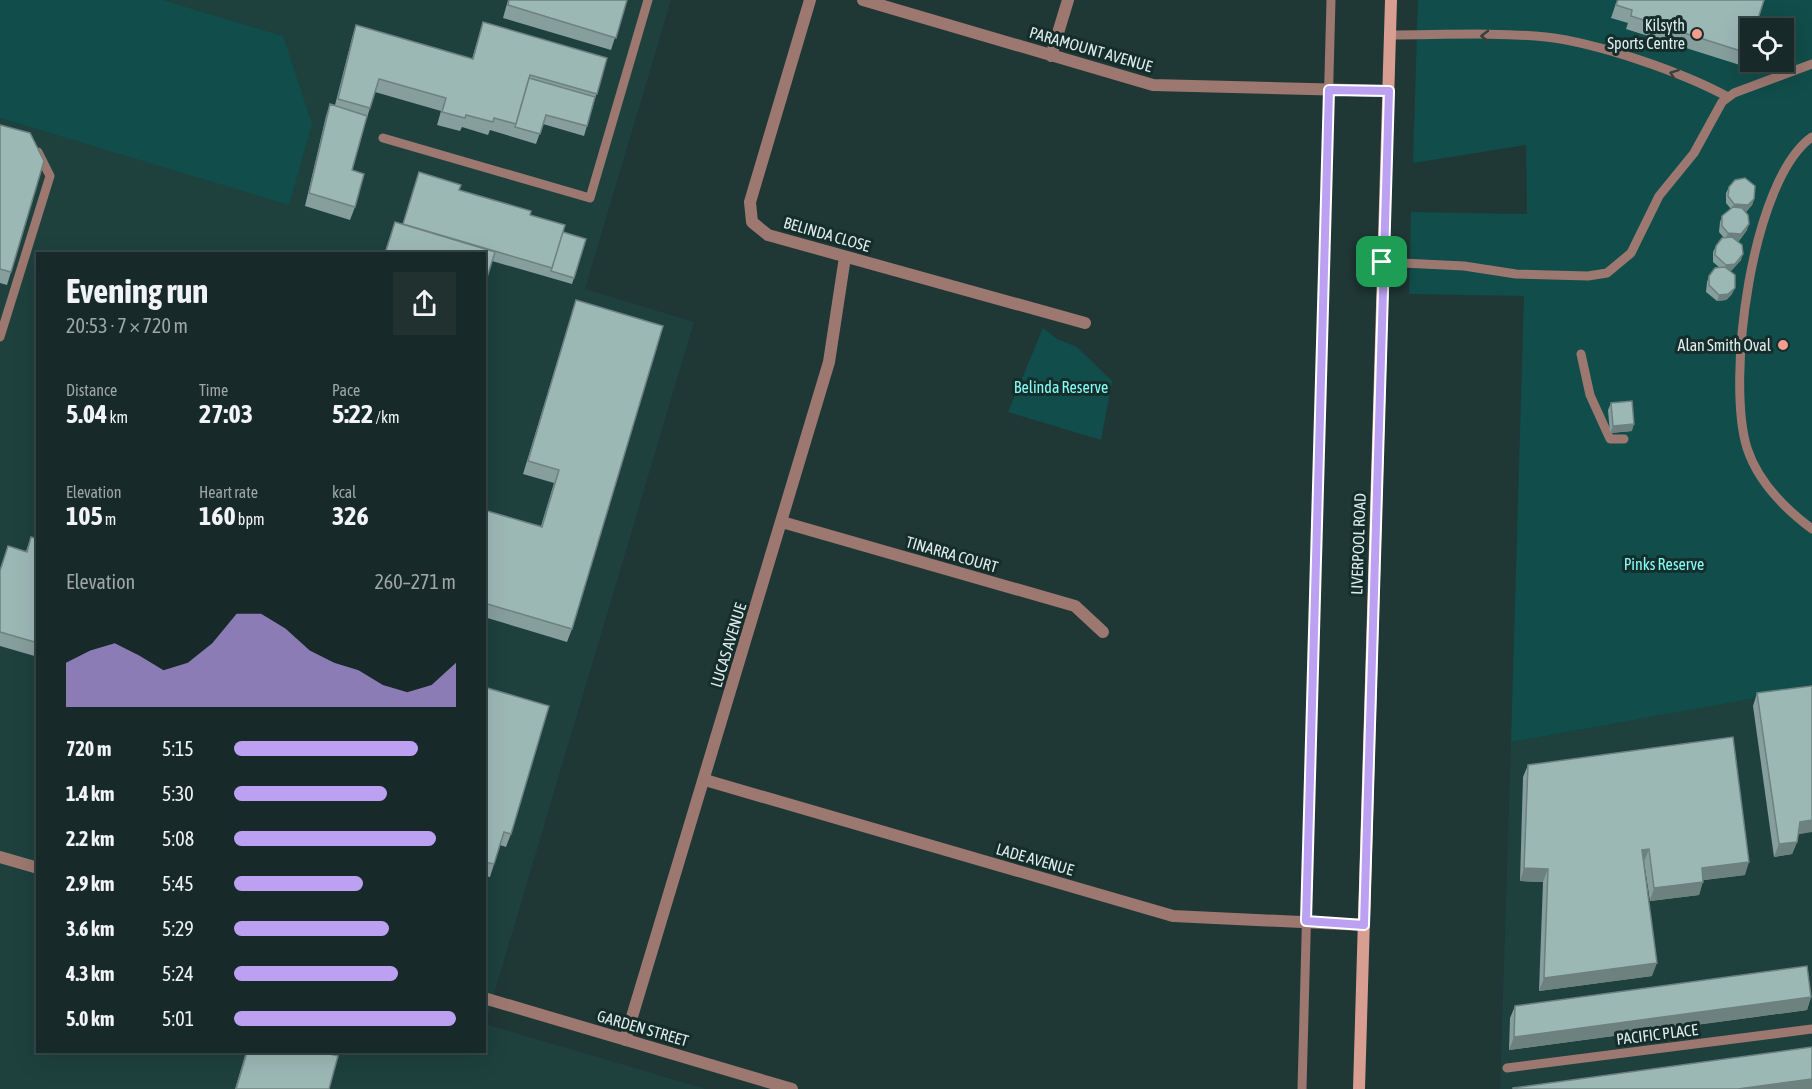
<!DOCTYPE html>
<meta charset="utf-8">
<style>
:root{--surface:#172928;--page:#203130;--text:#f1f3f6;--muted:#9ea6a8;--line:#364545;--accent:#bca0f2}
body{margin:0;font-family:"Asap Condensed",sans-serif;background:var(--page);color:var(--text);height:100vh;display:flex;flex-direction:column;font-size:22px;white-space:nowrap}
*{box-sizing:border-box;margin:0}
p{font-size:20px;color:var(--muted)}
.icon{flex:none;width:33px;height:33px;fill:none;stroke:currentColor;stroke-width:2;stroke-linecap:round;stroke-linejoin:round}
.map{position:relative;flex:1;overflow:hidden}
.details{position:absolute;left:36px;top:252px;width:450px;height:801px;display:flex;flex-direction:column;background:var(--surface);border-radius:0px;box-shadow:0 6px 24px #0002,0 0 0 2px var(--line)}
.details>*{flex:none}
.buttons{position:absolute;left:1740px;top:18px;display:grid;gap:12px}
.buttons a{display:grid;place-items:center;width:54px;height:54px;border-radius:0px;background:var(--surface);box-shadow:0 6px 24px #0002,0 0 0 2px var(--line);font-size:30px}
.pin{position:absolute;display:grid;place-items:center;width:51px;height:51px;color:#fff;margin:-26px;border-radius:12px;box-shadow:0 3px 9px #0006}
.round{display:grid;place-items:center;flex:none;width:63px;height:63px;border-radius:0px;background:var(--page)}
.headline{display:flex;align-items:center;justify-content:space-between;height:102px;padding:0 30px}
h1{font-size:33px;font-weight:700;line-height:45px}
.figures{display:grid;grid-template-columns:repeat(3,1fr);gap:9px;height:102px;padding:6px 30px}
.figures div{display:grid;align-content:center}
.figures b{font-size:26px;font-weight:700}
.figures small{font-size:16px;font-weight:400}
.figures p{font-size:16px}
.chart{height:168px;padding:12px 30px}
.chart p{display:flex;justify-content:space-between}
.chart svg{width:100%;height:108px;margin-top:6px;fill:var(--accent);opacity:.7}
ul{padding:0 30px;list-style:none;font-size:20px}
li{display:grid;grid-template-columns:96px 72px 1fr;align-items:center;height:45px}
li i{height:15px;border-radius:8px;background:var(--accent)}
.map>svg:first-child{display:block}
</style>
<div class="map">
<svg width="1812" height="1089" viewBox="0 0 1812 1089">
<rect width="100%" height="100%" fill="#1f3735"/>
<path fill="#1e413e" fill-rule="evenodd" d="M163,0h508l-86,289 109,33 -209,702 221,65h-706v-971l288,86 -5,-168zM38,254h446v798h-446z
M1812,688v401h-312l11,-347z"/>
<path fill="#114d4a" fill-rule="evenodd" d="M0,0h163l120,36 29,88 -23,81 -289,-87z
M1418,0h394v688l-301,54 13,-446 -115,-2 2,-82 116,2 -1,-69 -113,18zM1750,28h34v34h-34z
M1043,328l14,11 20,8 35,34 -11,59 -93,-28z"/>
<g fill="none" stroke-linecap="round" stroke-linejoin="round">
<path stroke="#9c7870" stroke-width="9" d="M1390,35c51,0 104,-3 156,2 52,6 136,35 182,60
M1812,137c-61,43 -86,243 -65,311 11,34 37,60 65,81
M383,138l207,60 58,-198
M1382,262l82,4 52,8 72,2 19,-3 24,-20 28,-57 35,-43 28,-51 12,-9 78,-29
M0,337l50,-161 -12,-24
M1581,354l9,41 20,44h14
M1507,1068l305,-39
M1302,1089l29,-1089"/>
<path stroke="#9c7870" stroke-width="12" d="M810,0l-60,202 2,20 16,13 317,88
M863,0l290,85 236,6
M1051,56l17,-56
M782,522l293,84 28,26
M705,780l468,136 191,9
M0,857l38,11
M484,998l308,91
M625,1040l204,-678 16,-105"/>
<path stroke="#d99e92" stroke-width="12" d="M1359,1089l32,-1089"/>
</g>
<path fill="#869e9c" d="M508,0h119l-16,50 -108,-32z
M1617,0h147l-21,66 -117,-37 2,-6 -17,-5z
M483,22l124,36 -23,78 -41,-12 -7,20 -46,-14 -2,5 -26,-8 -2,4 -23,-6 4,-14 -66,-19 -9,29 -14,49 3,37 -5,13 -45,-14 21,-90 4,-12 5,1 17,-67 4,-13 116,34z
M0,125l11,147 -4,13 -7,-2z
M419,172l40,18 71,25 33,17 11,46 -2,6 -80,-23 -8,-7h-100l11,-32 8,2z
M1729,187l25,12 -2,6 -6,7 1,18 -8,11 -3,-1 5,20 -9,10 -2,1 2,23 -6,6 -9,1 -11,-9 1,-10 2,-6 11,-8 -7,-6v-10l3,-6 8,-8 -5,-6 1,-10 2,-6 9,-7 -5,-6v-10z
M576,300l-4,329 -5,13 -83,-25v-107l57,16 13,-43 -31,-9z
M1611,403l21,28 -22,2 -2,-23z
M31,537l7,2v118l-38,-11v-77l8,-23 18,5z
M484,687l27,147 -5,13 -6,-2 -10,32 -6,-1z
M1757,693l41,142 -1,7 -5,12 -18,3 -21,-151z
M1528,765l217,110 -42,5 -4,15 -49,6 -6,-39 8,114 -113,15 4,-109 -23,-1 3,-104z
M1811,997l-4,13 -298,40 1,-32 5,-12z
M246,1052h75l8,37h-94z"/>
<path fill="#6d817f" d="M1754,199l-2,6 -6,7 -14,-1 2,-7z
M1749,224l-2,6 -8,11 -14,-1 3,-7z
M1743,254l-2,6 -9,10 -8,1 2,-6z
M1735,288l-3,6 -6,6 -9,1 2,-6z
M1634,424l-2,7 -22,2 3,-7z
M1812,820v12l-17,3 5,-13z
M1797,842l-5,12 -18,3 5,-13z
M1649,849l-5,13 -6,1 4,-13z
M1749,862l-4,13 -48,6 5,-13z
M1524,868l24,1 -5,13 -23,-1z
M1703,882l-4,13 -49,6 4,-13z
M1657,963l-5,13 -113,15 5,-13z
M1811,997l-4,13 -298,40 5,-13z
M1812,1079v10h-74z"/>
<path fill="#9cb8b5" stroke="#6d817f" stroke-width="1.5" d="M509,0h118l-11,38 -108,-33z
M1618,0h146l-9,28h-5v15l-3,10 -116,-37 1,-6 -16,-5z
M483,22l124,36 -10,36 -67,-19 -14,49 -22,-6 -1,4 -27,-7 -1,3 -23,-6 4,-14 -67,-19 -9,29 -32,-9 18,-74 117,34z
M529,78l66,19 -8,29 -41,-11 -6,19 -25,-7z
M330,104l37,12 -15,54 12,4 -9,33 -46,-14z
M0,125l30,8 14,28 -33,111 -11,-3z
M419,172l42,13 -2,5 72,21 -1,4 35,10 -13,43 -149,-44z
M1745,178l10,8 -1,13 -6,6 -14,-1 -6,-8 1,-9 6,-7z
M1733,207l9,1 6,7 1,9 -8,10 -13,-1 -6,-7v-10z
M395,222l100,30 -11,35v-33h-99z
M563,232l23,7 -12,39 -23,-7z
M1732,237l10,8 1,9 -8,10 -9,1 -11,-10 1,-9 6,-8z
M1725,267l10,8v13l-7,6 -9,1 -10,-10v-9l6,-8z
M576,300l87,26 -91,303 -88,-26v-93l58,17 17,-57 -31,-9z
M1632,401l2,23 -21,2 -2,-23z
M31,537l7,2v104l-38,-11v-61l8,-25 19,6z
M1812,686v134l-12,2 -3,20 -18,2 -22,-151z
M484,687l65,19 -38,128 -7,-2 -10,32 -10,-2z
M1733,737l16,125 -47,6 1,14 -49,6 -5,-39 -7,1 15,113 -113,15 4,-109 -24,-1 4,-103z
M1807,966l4,31 -297,40 1,-31z
M1812,1047v32l-74,10h-225v-1z
M247,1052h74l17,4 -9,33h-93z"/>
<defs><path id="oneway-chevron" d="M-2-3.5L2.5 0L-2 3.5" fill="none" stroke-width="1.6" stroke-linecap="round" stroke-linejoin="round" transform="scale(1.5)"/></defs>
<g stroke="#37403c">
<use href="#oneway-chevron" transform="translate(1485 36) rotate(-180)"/>
<use href="#oneway-chevron" transform="translate(1674 74) rotate(-160)"/>
</g>
<g fill="none" stroke-linecap="round" stroke-linejoin="round">
<defs>
<path id="route" d="M1329,90l60,1 -25,834 -58,-4z"/>
</defs>
<use href="#route" stroke="#fff" stroke-width="12"/>
<use href="#route" stroke="#bca0f2" stroke-width="8"/>
</g>
<g fill="#f49d8c" stroke="#152d2b" stroke-width="2">
<circle cx="1697" cy="34" r="6"/>
<circle cx="1783" cy="345" r="6"/>
</g>
<g text-anchor="middle" dominant-baseline="central" stroke-width="6" stroke-linejoin="round" paint-order="stroke">
<g font-size="16" fill="#dfedec" stroke="#152d2b" text-anchor="end">
<text x="1685" y="25">Kilsyth<tspan x="1685" dy="18">Sports Centre</tspan></text>
<text x="1771" y="345">Alan Smith Oval</text>
</g>
<g font-size="16" fill="#dfedec" stroke="#152d2b">
<text transform="translate(1091 49) rotate(16)">PARAMOUNT AVENUE</text>
<text transform="translate(827 234) rotate(16)">BELINDA CLOSE</text>
<text transform="translate(1358 544) rotate(-88)">LIVERPOOL ROAD</text>
<text transform="translate(952 554) rotate(16)">TINARRA COURT</text>
<text transform="translate(728 645) rotate(-73)">LUCAS AVENUE</text>
<text transform="translate(1035 859) rotate(16)">LADE AVENUE</text>
<text transform="translate(643 1028) rotate(16)">GARDEN STREET</text>
<text transform="translate(1657 1034) rotate(-7)">PACIFIC PLACE</text>
</g>
<g font-size="16" fill="#85fcf5" stroke="#152d2b">
<text x="1061" y="387">Belinda Reserve</text>
<text x="1664" y="564">Pinks Reserve</text>
</g>
</g>
</svg>
<div class="buttons">
<a><svg class="icon" aria-label="locate" viewBox="0 0 24 24"><circle cx="12" cy="12" r="6"/><path d="M12 2v4M12 18v4M2 12h4M18 12h4"/></svg></a>
</div>
<div class="pin" style="left:1382px;top:262px;background:#1e9e55"><svg class="icon" aria-label="arrive" viewBox="0 0 24 24"><path d="M6 21V4h12l-3 4 3 4H6"/></svg></div>
<section class="details">
<div class="headline"><div><h1>Evening run</h1><p>20:53 · 7 × 720 m</p></div><a class="round"><svg class="icon" aria-label="share" viewBox="0 0 24 24"><path d="M12 15V3M7 8l5-5 5 5M5 13v7h14v-7"/></svg></a></div>
<div class="figures">
<div><p>Distance</p><b>5.04<small> km</small></b></div>
<div><p>Time</p><b>27:03</b></div>
<div><p>Pace</p><b>5:22<small> /km</small></b></div>
</div>
<div class="figures">
<div><p>Elevation</p><b>105<small> m</small></b></div>
<div><p>Heart rate</p><b>160<small> bpm</small></b></div>
<div><p>kcal</p><b>326</b></div>
</div>
<div class="chart"><p><span>Elevation</span>260–271 m</p>
<svg viewBox="0 0 160 44" preserveAspectRatio="none"><path d="M0 44V26L10 21L20 18L30 23L40 29L50 26L60 18L70 6L80 6L90 12L100 21L110 26L120 29L130 35L140 38L150 35L160 26V44z"/></svg>
</div>
<ul>
<li><b>720 m</b>5:15<i style="width:83%"></i></li>
<li><b>1.4 km</b>5:30<i style="width:69%"></i></li>
<li><b>2.2 km</b>5:08<i style="width:91%"></i></li>
<li><b>2.9 km</b>5:45<i style="width:58%"></i></li>
<li><b>3.6 km</b>5:29<i style="width:70%"></i></li>
<li><b>4.3 km</b>5:24<i style="width:74%"></i></li>
<li><b>5.0 km</b>5:01<i style="width:100%"></i></li>
</ul>
</section>
</div>
